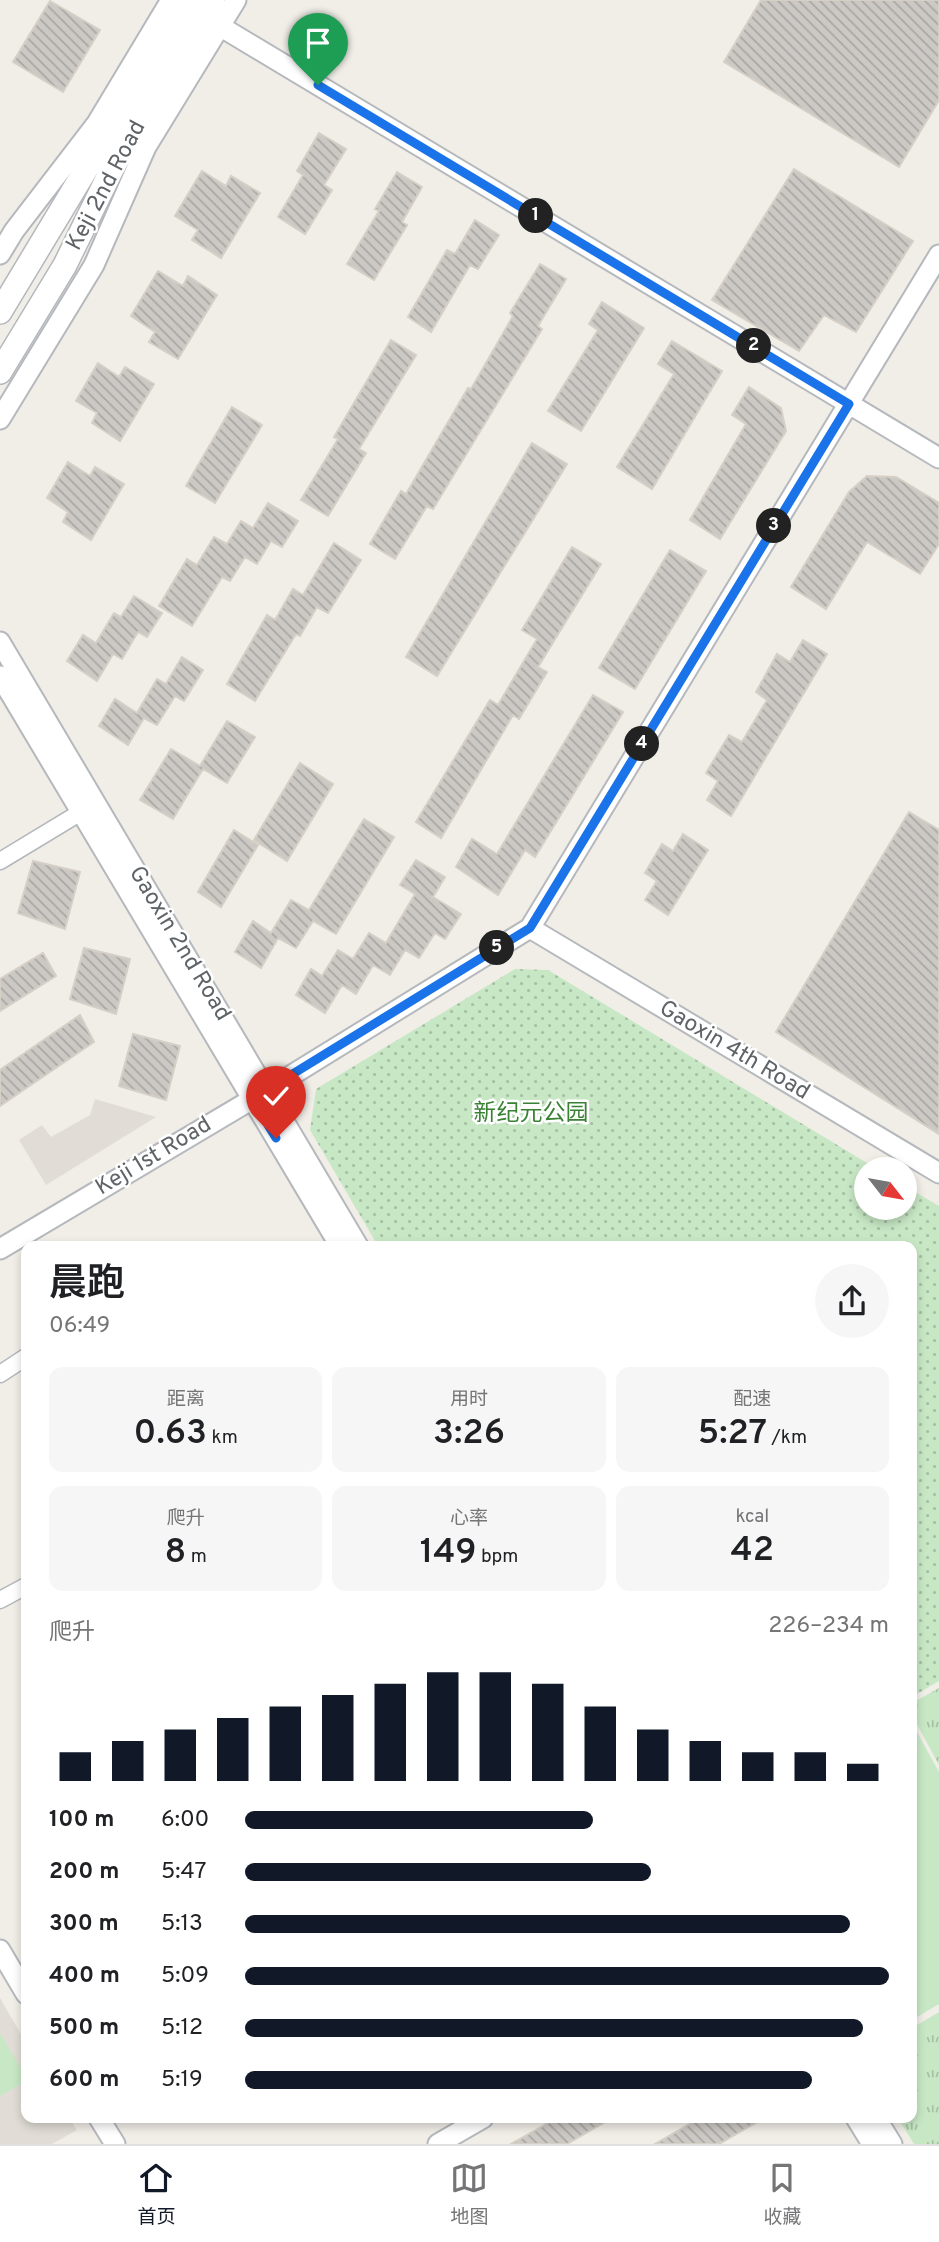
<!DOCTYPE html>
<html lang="zh">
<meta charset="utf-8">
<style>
:root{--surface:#fff;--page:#f6f6f6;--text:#202124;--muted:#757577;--line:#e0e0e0;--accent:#111827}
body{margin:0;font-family:Overpass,"Noto Sans SC",sans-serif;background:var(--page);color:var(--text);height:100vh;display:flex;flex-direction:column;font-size:26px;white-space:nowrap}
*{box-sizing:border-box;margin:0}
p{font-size:23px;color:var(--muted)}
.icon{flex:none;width:38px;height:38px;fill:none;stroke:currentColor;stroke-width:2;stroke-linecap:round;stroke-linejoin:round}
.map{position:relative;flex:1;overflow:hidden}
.sheet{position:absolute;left:21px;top:1241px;width:896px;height:882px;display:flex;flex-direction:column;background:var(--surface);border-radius:14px;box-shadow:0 4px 10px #0003}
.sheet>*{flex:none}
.needle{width:46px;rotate:121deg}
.fabs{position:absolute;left:854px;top:1157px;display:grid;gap:14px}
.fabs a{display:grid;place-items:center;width:63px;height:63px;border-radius:50%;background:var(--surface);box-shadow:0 4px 10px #0003;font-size:35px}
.pin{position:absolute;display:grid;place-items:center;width:60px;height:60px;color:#fff;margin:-72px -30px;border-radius:50% 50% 50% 0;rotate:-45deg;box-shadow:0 0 7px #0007}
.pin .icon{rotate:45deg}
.km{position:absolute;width:35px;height:35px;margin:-18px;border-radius:50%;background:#222;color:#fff;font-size:19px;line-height:35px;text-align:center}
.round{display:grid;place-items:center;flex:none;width:74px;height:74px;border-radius:37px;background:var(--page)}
.head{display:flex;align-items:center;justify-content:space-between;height:119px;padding:0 28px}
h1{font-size:38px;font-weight:600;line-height:52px}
.stats{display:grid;grid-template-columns:repeat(3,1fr);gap:10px;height:119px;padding:7px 28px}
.stats div{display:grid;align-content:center;border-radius:14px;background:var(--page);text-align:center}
.stats b{font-size:35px;font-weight:600}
.stats small{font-size:19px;font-weight:400}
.stats p{font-size:19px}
.chart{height:196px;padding:14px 28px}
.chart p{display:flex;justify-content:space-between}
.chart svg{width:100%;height:126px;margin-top:7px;stroke:var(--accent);stroke-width:6}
ul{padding:0 28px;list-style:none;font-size:23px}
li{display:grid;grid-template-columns:112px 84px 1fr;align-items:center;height:52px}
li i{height:18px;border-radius:9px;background:var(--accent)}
.tab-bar{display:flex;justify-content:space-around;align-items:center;height:98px;border-top:2px solid var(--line);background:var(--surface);font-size:19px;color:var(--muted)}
.tab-bar a{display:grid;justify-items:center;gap:4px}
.tab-bar .active{color:var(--accent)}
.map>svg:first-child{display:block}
</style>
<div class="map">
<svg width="939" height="2144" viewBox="0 0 939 2144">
<defs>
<pattern id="grass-tufts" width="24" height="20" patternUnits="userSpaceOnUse" patternTransform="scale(1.75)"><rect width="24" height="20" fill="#c8e8c5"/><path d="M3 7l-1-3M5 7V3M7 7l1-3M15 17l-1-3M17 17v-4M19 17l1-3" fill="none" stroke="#a6c0a4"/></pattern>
<pattern id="park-dots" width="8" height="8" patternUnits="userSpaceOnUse" patternTransform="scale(1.75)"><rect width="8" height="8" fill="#c8e8c5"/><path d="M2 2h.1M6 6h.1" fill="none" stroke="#a6c0a4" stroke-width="1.8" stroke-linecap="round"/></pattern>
<pattern id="building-back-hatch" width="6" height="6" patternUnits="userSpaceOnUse" patternTransform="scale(1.75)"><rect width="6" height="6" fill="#ccc9c5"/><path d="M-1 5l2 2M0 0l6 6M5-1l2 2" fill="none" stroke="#a9a7a4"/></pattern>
</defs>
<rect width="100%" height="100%" fill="#f1eee8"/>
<path fill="#e1ddd6" d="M95,1099l61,18 -110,68 -27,-45 23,-15 9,12 39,-22z
M0,1998l26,45v75h43l8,12 -25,14h-52z"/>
<path fill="url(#grass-tufts)" d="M939,1688v77l-27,-50v-12z
M939,2012v132h-25l-16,-26h14v-90z"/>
<path fill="url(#park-dots)" d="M515,969l33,1 329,199h-11v39h39v-22l34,20v475l-27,16v-451h-534l-68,-116 6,-41z"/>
<path fill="#c8e8c5" d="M912,1723l27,49v232l-27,16z
M0,2033l26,44v4l-26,15z"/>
<path fill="url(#building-back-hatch)" stroke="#d6cfc6" stroke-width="2" d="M761,0h178v100l-40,67 -175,-105z
M50,1l50,29 -37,62 -50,-30z
M319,133l27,16 -22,36 8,5 -27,44 -27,-17 25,-42 -6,-4z
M794,169l119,72 -57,91 -32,-17 -25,36 -87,-51z
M202,171l24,15 5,-10 29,17 -39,65 -29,-18 6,-10 -23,-14z
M397,172l25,15 -20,35 5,3 -33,55 -27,-16 32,-53 -4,-2z
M475,220l24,15 -21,34 -8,-4 -39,67 -23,-15 39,-67 8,4z
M540,264l26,15 -28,47 4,3 -109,180 -6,-3 -32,53 -25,-15 31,-53 5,3 62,-106 3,1 42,-73 -3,-3z
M158,271l25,15 5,-10 29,19 -39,64 -29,-17 6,-10 -24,-16z
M602,302l42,26 -63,103 -33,-20 50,-81 -9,-6z
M391,340l25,15 -57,94 7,4 -38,63 -27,-16 37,-61 -4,-2z
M672,341l50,30 -70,118 -35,-22 57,-93 -16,-10z
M98,363l21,14 6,-10 29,17 -34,57 -28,-18 5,-10 -21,-12z
M749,387l32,21 5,23 -66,108 -30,-19 56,-96 -14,-9z
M232,407l30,18 -47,78 -29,-17z
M532,443l35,21 -130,212 -31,-19z
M68,462l22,14 5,-9 29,17 -33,56 -28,-18 5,-10 -21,-14z
M867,476l29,1 43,26v41l-19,30 -53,-32 -41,67 -35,-22 58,-95z
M268,503l30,18 -16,26 -11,-6 -14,23 -12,-7 -15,24 -8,-4 -30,49 -33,-20 28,-47 10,6 17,-28 13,7 14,-23 12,7z
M334,543l27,17 -33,53 -11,-6 -17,29 -4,-2 -41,67 -28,-17 40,-69 8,5 18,-31 10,6z
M572,547l29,17 -63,103 9,5 -28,47 -6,-4 -72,123 -25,-16 74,-122 8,5 39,-66 -15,-9z
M670,550l36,21 -71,118 -36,-21z
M134,596l28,17 -15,24 -9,-5 -16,27 -9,-5 -16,27 -30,-20 16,-26 13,8 18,-30 7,4z
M803,640l24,14 -96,162 -24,-16 11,-19 -12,-8 23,-38 13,7 25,-42 -11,-8 21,-38 13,8z
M182,657l21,13 -19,31 -9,-5 -18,29 -13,-7 -16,27 -29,-19 16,-27 22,14 20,-34 9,5z
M593,695l30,17 -88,145 -10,-7 -27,45 -42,-28 16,-28 25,15z
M227,721l28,16 -28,46 -24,-14 -30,50 -33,-19 31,-51 29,17z
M300,763l33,21 -46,77 -33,-21z
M909,812l30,18v304l-163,-102z
M364,819l30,18 -58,97 -23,-13 -17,27 -18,-10 -17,30 -26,-16 18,-31 18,12 20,-33 18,10z
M234,830l24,15 -37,62 -23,-15z
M683,834l25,16 -40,65 -23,-15 12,-19 -12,-8 17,-29 11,7z
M416,860l29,17 -12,20 28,17 -16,25 -10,-6 -16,25 -14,-8 -15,25 -17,-10 -17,29 -14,-9 -17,28 -29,-18 15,-26 11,7 16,-26 15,9 16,-26 17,10 29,-49 -15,-9z
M33,861l47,11 -15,57 -47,-16z
M84,948l46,11 -14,55 -46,-15z
M43,953l13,23 -56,35v-32z
M80,1015l14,27 -94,64v-36z
M133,1034l47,12 -14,54 -47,-14z
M557,2118h55l-45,26h-56z
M700,2118h64l-45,26h-64z"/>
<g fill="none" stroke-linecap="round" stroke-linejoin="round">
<defs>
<path id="minor" d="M0,861l91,-55
M0,1374l26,-17
M0,1600l26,-14"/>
<path id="tertiary" d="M203,16l736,442
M0,254l14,-23 83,-108 74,-123
M0,419l94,-154 52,-118 90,-147
M0,642l358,604
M0,676l340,570
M530,928l409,245
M0,1249l266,-158 264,-163 409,-673
M0,1950l26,44
M99,2118l16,26
M856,2118l16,26
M876,2118l16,26
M438,2144l45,-26"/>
<path id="secondary" d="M0,312l188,-312
M0,372l65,-107 49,-100 99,-165"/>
</defs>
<use href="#minor" stroke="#b5b8bc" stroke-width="19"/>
<use href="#tertiary" stroke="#b5b8bc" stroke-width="23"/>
<use href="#secondary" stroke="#b4b8bc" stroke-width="26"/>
<use href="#minor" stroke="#fff" stroke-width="16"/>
<use href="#tertiary" stroke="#fff" stroke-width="19"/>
<use href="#secondary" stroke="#fff" stroke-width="23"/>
</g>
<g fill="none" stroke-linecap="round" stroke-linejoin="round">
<defs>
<path id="route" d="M276,1138l-24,-39 278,-171 319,-524 -531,-319"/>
</defs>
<use href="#route" stroke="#fff" stroke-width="14"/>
<use href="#route" stroke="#1a73e8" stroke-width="9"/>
</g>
<g text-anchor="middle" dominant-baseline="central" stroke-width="5" stroke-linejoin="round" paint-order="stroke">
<g font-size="23" fill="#5f6468" stroke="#fff">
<text transform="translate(107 186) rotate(-62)">Keji 2nd Road</text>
<text transform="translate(179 944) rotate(59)">Gaoxin 2nd Road</text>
<text transform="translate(734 1051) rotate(31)">Gaoxin 4th Road</text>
<text transform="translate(154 1157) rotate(-31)">Keji 1st Road</text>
</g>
<g font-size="23" fill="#398234" stroke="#fff">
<text x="531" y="1114">新纪元公园</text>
</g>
</g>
</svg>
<div class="fabs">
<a><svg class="needle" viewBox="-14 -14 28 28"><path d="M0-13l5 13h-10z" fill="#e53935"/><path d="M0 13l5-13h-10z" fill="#757577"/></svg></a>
</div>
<div class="pin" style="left:318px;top:85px;background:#1e9e55"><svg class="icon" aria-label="arrive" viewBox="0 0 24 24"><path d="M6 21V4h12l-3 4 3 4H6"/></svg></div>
<div class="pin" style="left:276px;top:1138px;background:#d93025"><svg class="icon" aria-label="check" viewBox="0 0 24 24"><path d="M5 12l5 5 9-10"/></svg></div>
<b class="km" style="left:536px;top:216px">1</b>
<b class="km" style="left:754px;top:346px">2</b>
<b class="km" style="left:774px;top:526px">3</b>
<b class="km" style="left:642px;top:744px">4</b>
<b class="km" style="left:497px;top:948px">5</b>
<section class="sheet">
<div class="head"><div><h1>晨跑</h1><p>06:49</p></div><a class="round"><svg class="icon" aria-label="share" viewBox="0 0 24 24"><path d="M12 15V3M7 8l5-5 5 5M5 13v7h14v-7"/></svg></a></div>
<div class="stats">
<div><p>距离</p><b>0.63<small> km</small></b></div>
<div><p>用时</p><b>3:26</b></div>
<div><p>配速</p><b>5:27<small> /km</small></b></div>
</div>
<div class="stats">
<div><p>爬升</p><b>8<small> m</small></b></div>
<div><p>心率</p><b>149<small> bpm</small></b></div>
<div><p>kcal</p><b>42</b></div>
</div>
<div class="chart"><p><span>爬升</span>226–234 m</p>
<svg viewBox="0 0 160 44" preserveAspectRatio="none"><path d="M5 44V34M15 44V30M25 44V26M35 44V22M45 44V18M55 44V14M65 44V10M75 44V6M85 44V6M95 44V10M105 44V18M115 44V26M125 44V30M135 44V34M145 44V34M155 44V38"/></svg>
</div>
<ul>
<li><b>100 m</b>6:00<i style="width:54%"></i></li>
<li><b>200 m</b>5:47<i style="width:63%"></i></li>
<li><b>300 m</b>5:13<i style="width:94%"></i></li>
<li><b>400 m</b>5:09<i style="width:100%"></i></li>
<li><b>500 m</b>5:12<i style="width:96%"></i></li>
<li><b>600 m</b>5:19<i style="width:88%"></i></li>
</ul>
</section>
</div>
<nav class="tab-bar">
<a class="active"><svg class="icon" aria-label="home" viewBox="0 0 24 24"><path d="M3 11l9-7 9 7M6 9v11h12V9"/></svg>首页</a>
<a><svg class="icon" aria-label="map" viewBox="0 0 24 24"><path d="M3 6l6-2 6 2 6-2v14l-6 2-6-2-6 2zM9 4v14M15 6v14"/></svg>地图</a>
<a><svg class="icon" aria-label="saved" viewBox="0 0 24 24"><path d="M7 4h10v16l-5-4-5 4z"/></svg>收藏</a>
</nav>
